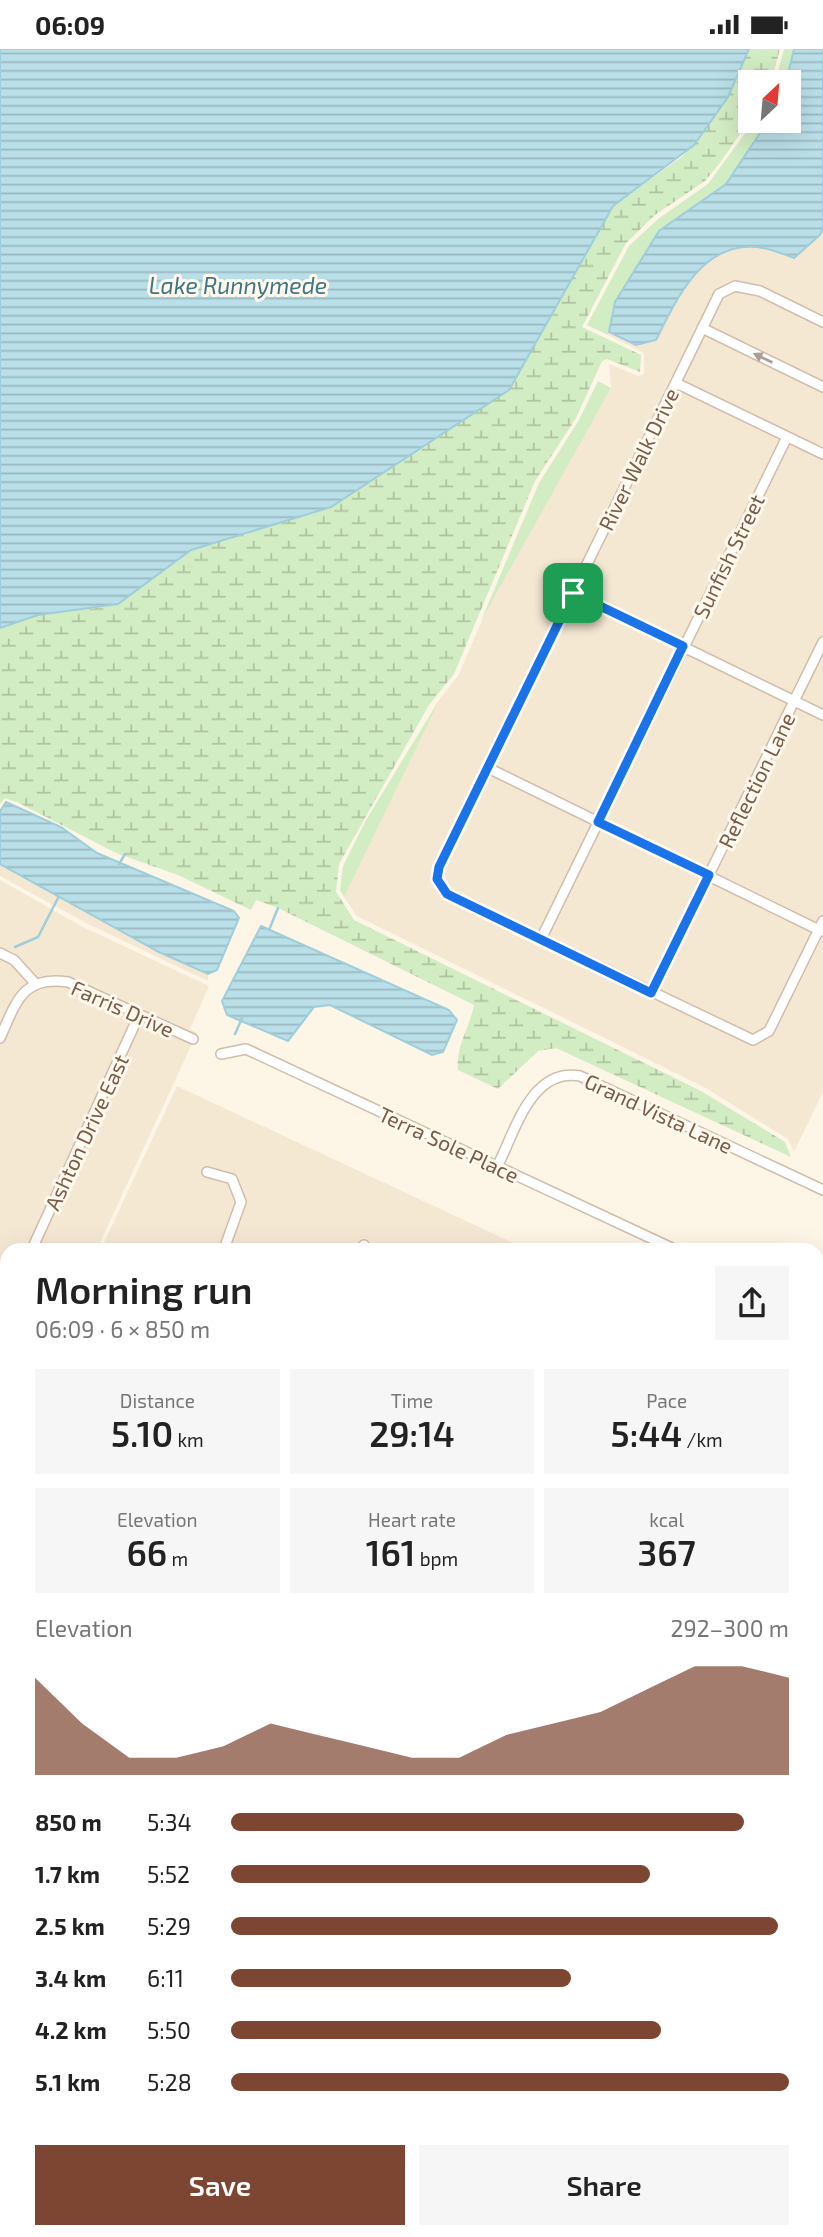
<!DOCTYPE html>
<meta charset="utf-8">
<style>
:root{--surface:#fff;--page:#f6f6f6;--text:#222;--muted:#767676;--accent:#7d4632}
body{margin:0;font-family:"Exo 2",sans-serif;background:var(--page);color:var(--text);height:100vh;display:flex;flex-direction:column;font-size:26px;white-space:nowrap}
*{box-sizing:border-box;margin:0}
p{font-size:23px;color:var(--muted)}
.icon{flex:none;width:38px;height:38px;fill:none;stroke:currentColor;stroke-width:2;stroke-linecap:round;stroke-linejoin:round}
.map{position:relative;flex:1;overflow:hidden}
.side{position:absolute;left:0px;top:1194px;width:824px;height:996px;display:flex;flex-direction:column;background:var(--surface);border-radius:21px 21px 0 0;box-shadow:0 7px 28px #0002}
.side>*{flex:none}
.needle{width:46px;rotate:26deg}
.tools{position:absolute;left:738px;top:21px;display:grid;gap:14px}
.tools a{display:grid;place-items:center;width:63px;height:63px;border-radius:0px;background:var(--surface);box-shadow:0 7px 28px #0002;font-size:35px}
.pin{position:absolute;display:grid;place-items:center;width:60px;height:60px;color:#fff;margin:-30px;border-radius:14px;box-shadow:0 4px 10px #0006}
.round{display:grid;place-items:center;flex:none;width:74px;height:74px;border-radius:0px;background:var(--page)}
.head{display:flex;align-items:center;justify-content:space-between;height:119px;padding:0 35px}
h1{font-size:38px;font-weight:600;line-height:52px}
.figures{display:grid;grid-template-columns:repeat(3,1fr);gap:10px;height:119px;padding:7px 35px}
.figures div{display:grid;align-content:center;border-radius:0px;background:var(--page);text-align:center}
.figures b{font-size:35px;font-weight:600}
.figures small{font-size:19px;font-weight:400}
.figures p{font-size:19px}
.chart{height:196px;padding:14px 35px}
.chart p{display:flex;justify-content:space-between}
.chart svg{width:100%;height:126px;margin-top:7px;fill:var(--accent);opacity:.7}
.primary-button{display:flex;gap:14px;margin-top:auto;padding:14px 35px}
.primary-button a{flex:1;height:80px;border-radius:0px;background:var(--accent);color:#fff;font-size:28px;font-weight:600;line-height:80px;text-align:center}
.primary-button a+a{background:var(--page);color:var(--text)}
ul{padding:0 35px;list-style:none;font-size:23px}
li{display:grid;grid-template-columns:112px 84px 1fr;align-items:center;height:52px}
li i{height:18px;border-radius:9px;background:var(--accent)}
.status{display:flex;justify-content:space-between;align-items:center;height:49px;padding:0 35px;background:var(--surface);direction:ltr}
.status svg{height:19px;fill:currentColor}
.map>svg:first-child{display:block}
</style>
<div class="status"><b>06:09</b><svg viewBox="0 0 49 12"><path d="M0 12V9h3v3zM5 12V6h3v6zM10 12V3h3v9zM15 12V0h3v12zM26 1h20v11H26zM47 4h2v5h-2z"/></svg></div>
<div class="map">
<svg width="823" height="2188" viewBox="0 0 823 2188">
<defs>
<pattern id="wetland-marsh" width="20" height="14" patternUnits="userSpaceOnUse" patternTransform="scale(1.75)"><rect width="20" height="14" fill="#d2ecc3"/><path d="M1 5h8M5 5V1M11 12h8M15 12V8" fill="none" stroke="#afc2a0"/></pattern>
<pattern id="water-rules" width="6" height="5" patternUnits="userSpaceOnUse" patternTransform="scale(1.75)"><rect width="6" height="5" fill="#b9dfe8"/><path d="M0 2.5h6" fill="none" stroke="#9bb8be"/></pattern>
</defs>
<rect width="100%" height="100%" fill="#fdf5e6"/>
<path fill="#f5e8d3" d="M823,179v864l-29,60 -6,-13 -84,-52 -347,-171 -13,-19 63,-135 34,-65 17,-21 33,-76 120,-212 -2,-24 29,12 6,-2v-21l-36,-18 1,-4 47,9 21,-44 23,-27 23,-19 35,-3 36,11 26,-23z
M0,815l159,88 49,22v7l-122,-58 -86,-47z
M0,831l83,47 126,59 -19,43 7,4 -100,216h-90v145l-7,-3z
M177,1037l349,163h-425z
M0,1373l7,3v532l-7,-3z
M823,1389v799h-1l-5,-10v-787z"/>
<path fill="#fee6d9" d="M817,2178l5,10h-239l-13,-6h247z
M288,2182h94l2,6h-99z"/>
<path fill="#ede7e0" d="M0,1977l7,4v141l-7,15z"/>
<path fill="#d2ecc3" d="M784,0h10l-8,33h-11z
M754,72h14l-42,63 -67,47 -44,71 -7,33 -21,-10 42,-79 29,-27 50,-35z
M598,332l13,7 -130,233 58,-138 40,-63z
M441,648l-97,200 -4,-7 3,-24 23,-46z"/>
<path fill="url(#wetland-marsh)" d="M749,0h31l-9,33h-20v36l-32,46 -14,17 -50,34 -29,28 -44,84 59,28 -1,17 -33,-13 -5,2 -26,57 -41,63 -81,193 -25,31 -90,159 -3,28 18,28 347,171 84,51 6,15 -235,-109 -18,3 -40,38 -40,-19c-3,-22 12,-43 16,-65l-196,-97 -22,-8 -5,10 -73,-35 -62,-22 -97,-50 -14,-5 -5,6v-176l38,-13 67,-8 86,-57 140,-43 178,-117 104,-184 70,-50 45,-59z"/>
<path fill="url(#water-rules)" stroke="#9ecedb" stroke-width="2" d="M0,0h749l-21,48 -34,48 -81,61 -104,184 -178,117 -140,43 -73,54 -80,11 -38,13z
M794,0h29v179l-3,7 -26,23c-11,-4 -25,-10 -37,-11 -55,-5 -80,51 -101,93l-20,5 -27,-13 6,-30 44,-71 67,-47 42,-63h21v-39h-3z
M6,753l55,25 36,26 137,58 5,7 -22,52 -9,4 -49,-22 -159,-88v-53z
M261,877l188,84 8,10 -14,32 -11,3 -102,-50 -16,2 -26,34 -61,-26 -5,-14z"/>
<g fill="none" stroke-linecap="round" stroke-linejoin="round">
<path stroke="#9ecedb" stroke-width="2.5" d="M119,815l6,-10
M269,881l9,-22
M15,898l23,-10 20,-39
M235,985l7,-16"/>
<defs>
<path id="street" d="M823,273l-63,-31 -25,-5 -16,8 -280,573 -2,12 10,15 306,146 16,-9 54,-110
M702,279l121,59
M676,334l147,71
M573,544l250,122
M488,719l333,163
M541,890l246,-502
M0,904l14,7 21,23
M651,944l172,-351
M0,989c16,-35 22,-63 68,-56l125,57
M221,1005l25,-5 428,200
M497,1118c18,-35 34,-100 83,-91l243,114
M207,1123l25,7 9,23 -17,47
M32,1200l107,-234
M360,1200l4,-4
M0,1257l7,-5
M817,1263h6
M817,1473l6,-3
M0,1511l7,-15
M817,1526l6,12
M817,1598l6,-3
M0,1773l7,3
M817,1784l6,12
M0,1818l7,-14
M817,2046l6,12
M402,2188l2,-6
M433,2188l5,-6
M717,2188l3,-6"/>
<path id="secondary" d="M0,1367l7,3
M255,2188l3,-6
M280,2188l3,-6"/>
<path id="primary" d="M817,1354l6,-3
M817,1386l6,-2"/>
<path id="highway" d="M0,1939l7,4
M0,1956l7,3
M466,2182l12,6
M538,2182l12,6"/>
</defs>
<use href="#street" stroke="#d0bdab" stroke-width="12"/>
<use href="#secondary" stroke="#d5c0ab" stroke-width="16"/>
<use href="#primary" stroke="#dcd5d0" stroke-width="18"/>
<use href="#highway" stroke="#dcd5d0" stroke-width="21"/>
<use href="#street" stroke="#fff" stroke-width="9"/>
<use href="#secondary" stroke="#fff" stroke-width="12"/>
<use href="#primary" stroke="#ffdf9b" stroke-width="14"/>
<use href="#highway" stroke="#fab899" stroke-width="18"/>
</g>
<defs><path id="oneway-solid" d="M-6-.8H1V-3.2L6.5 0L1 3.2V.8H-6Z" transform="scale(1.75)"/></defs>
<use fill="#ae9d92" href="#oneway-solid" transform="translate(763 309) rotate(-154)"/>
<g fill="none" stroke-linecap="round" stroke-linejoin="round">
<defs>
<path id="route" d="M573,544l110,53 -85,176 111,53 -58,118 -204,-99 -10,-15 2,-12z"/>
</defs>
<use href="#route" stroke="#fff" stroke-width="14"/>
<use href="#route" stroke="#1a73e8" stroke-width="9"/>
</g>
<g text-anchor="middle" dominant-baseline="central" stroke-width="6" stroke-linejoin="round" paint-order="stroke">
<g font-size="21" fill="#785c49" stroke="#fff9ed">
<text transform="translate(638 410) rotate(-64)">River Walk Drive</text>
<text transform="translate(728 507) rotate(-64)">Sunfish Street</text>
<text transform="translate(756 731) rotate(-64)">Reflection Lane</text>
<text transform="translate(123 959) rotate(24)">Farris Drive</text>
<text transform="translate(659 1064) rotate(25)">Grand Vista Lane</text>
<text transform="translate(86 1083) rotate(-65)">Ashton Drive East</text>
<text transform="translate(449 1095) rotate(25)">Terra Sole Place</text>
</g>
<g font-size="23" font-style="italic" fill="#3e7685" stroke="#fff9ed">
<text x="238" y="236">Lake Runnymede</text>
</g>
</g>
</svg>
<div class="tools">
<a><svg class="needle" viewBox="-14 -14 28 28"><path d="M0-13l5 13h-10z" fill="#e53935"/><path d="M0 13l5-13h-10z" fill="#767676"/></svg></a>
</div>
<div class="pin" style="left:573px;top:544px;background:#1e9e55"><svg class="icon" aria-label="arrive" viewBox="0 0 24 24"><path d="M6 21V4h12l-3 4 3 4H6"/></svg></div>
<section class="side">
<div class="head"><div><h1>Morning run</h1><p>06:09 · 6 × 850 m</p></div><a class="round"><svg class="icon" aria-label="share" viewBox="0 0 24 24"><path d="M12 15V3M7 8l5-5 5 5M5 13v7h14v-7"/></svg></a></div>
<div class="figures">
<div><p>Distance</p><b>5.10<small> km</small></b></div>
<div><p>Time</p><b>29:14</b></div>
<div><p>Pace</p><b>5:44<small> /km</small></b></div>
</div>
<div class="figures">
<div><p>Elevation</p><b>66<small> m</small></b></div>
<div><p>Heart rate</p><b>161<small> bpm</small></b></div>
<div><p>kcal</p><b>367</b></div>
</div>
<div class="chart"><p><span>Elevation</span>292–300 m</p>
<svg viewBox="0 0 160 44" preserveAspectRatio="none"><path d="M0 44V10L10 26L20 38L30 38L40 34L50 26L60 30L70 34L80 38L90 38L100 30L110 26L120 22L130 14L140 6L150 6L160 10V44z"/></svg>
</div>
<ul>
<li><b>850 m</b>5:34<i style="width:92%"></i></li>
<li><b>1.7 km</b>5:52<i style="width:75%"></i></li>
<li><b>2.5 km</b>5:29<i style="width:98%"></i></li>
<li><b>3.4 km</b>6:11<i style="width:61%"></i></li>
<li><b>4.2 km</b>5:50<i style="width:77%"></i></li>
<li><b>5.1 km</b>5:28<i style="width:100%"></i></li>
</ul>
<div class="primary-button"><a>Save</a><a>Share</a></div>
</section>
</div>
